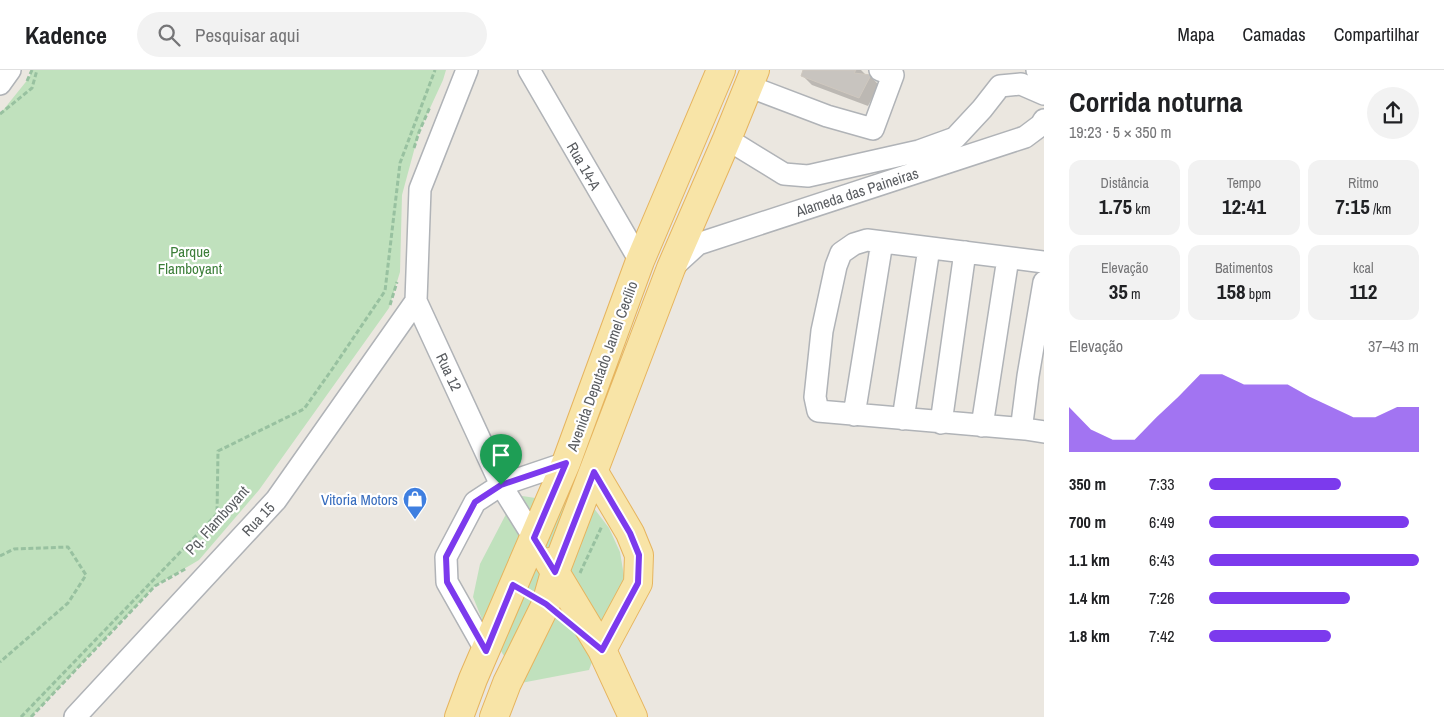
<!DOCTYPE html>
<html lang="pt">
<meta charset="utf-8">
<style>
:root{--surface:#fff;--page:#f2f2f2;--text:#202124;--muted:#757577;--line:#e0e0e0;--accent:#7c3aed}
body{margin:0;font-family:"Archivo Narrow",sans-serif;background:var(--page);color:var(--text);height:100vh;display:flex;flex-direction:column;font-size:19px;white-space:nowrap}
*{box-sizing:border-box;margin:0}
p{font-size:16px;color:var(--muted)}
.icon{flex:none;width:28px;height:28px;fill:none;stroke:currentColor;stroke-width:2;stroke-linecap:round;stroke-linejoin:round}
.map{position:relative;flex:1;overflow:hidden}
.details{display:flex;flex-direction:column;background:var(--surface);width:400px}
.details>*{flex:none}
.pin{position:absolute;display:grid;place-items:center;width:42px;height:42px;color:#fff;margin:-51px -21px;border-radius:50% 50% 50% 0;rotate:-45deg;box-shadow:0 0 5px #0007}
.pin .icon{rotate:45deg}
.round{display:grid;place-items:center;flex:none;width:52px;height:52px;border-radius:26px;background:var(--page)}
.summary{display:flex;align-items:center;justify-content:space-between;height:85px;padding:0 25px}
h1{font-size:28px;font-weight:700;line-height:38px}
.stats{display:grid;grid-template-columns:repeat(3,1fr);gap:8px;height:85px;padding:5px 25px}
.stats div{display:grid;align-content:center;border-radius:12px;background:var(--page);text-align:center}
.stats b{font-size:21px;font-weight:700}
.stats small{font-size:14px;font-weight:400}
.stats p{font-size:14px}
.chart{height:140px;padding:10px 25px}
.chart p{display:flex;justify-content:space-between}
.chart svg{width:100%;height:90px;margin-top:5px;fill:var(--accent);opacity:.7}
ul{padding:0 25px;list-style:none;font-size:16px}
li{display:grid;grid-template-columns:80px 60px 1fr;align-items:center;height:38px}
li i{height:12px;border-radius:6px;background:var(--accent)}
header{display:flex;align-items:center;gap:30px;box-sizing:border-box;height:70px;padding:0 25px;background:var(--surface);border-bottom:1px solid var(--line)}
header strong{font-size:24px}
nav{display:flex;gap:28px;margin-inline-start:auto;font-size:18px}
.search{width:350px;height:45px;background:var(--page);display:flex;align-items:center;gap:12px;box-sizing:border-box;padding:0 18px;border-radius:28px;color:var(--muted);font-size:19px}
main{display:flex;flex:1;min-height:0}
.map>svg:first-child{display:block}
</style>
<header>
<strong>Kadence</strong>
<div class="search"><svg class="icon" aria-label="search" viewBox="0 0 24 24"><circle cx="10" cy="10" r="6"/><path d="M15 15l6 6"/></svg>Pesquisar aqui</div>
<nav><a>Mapa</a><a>Camadas</a><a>Compartilhar</a></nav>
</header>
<main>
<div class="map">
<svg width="1044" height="647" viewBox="0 0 1044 647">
<rect width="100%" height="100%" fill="#ebe7e0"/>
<path fill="#c0e1bd" d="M32,0h414l-3,10 -24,52 -17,63 -2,77 -11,36 -130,182 -60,70 -44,26 -124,131h-31v-603l29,-36z
M516,425l77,12 16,21 11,24 4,24 -6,27 -11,19 -18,48 -68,13 -37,-59 -11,-27 7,-33z"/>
<path fill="#0003" d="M805,0h56l6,6h3l9,9 -11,21 -56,-21 -9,-9z"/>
<path fill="#c8c4bf" stroke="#cfc8bf" d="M803,0h53l-2,3 17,2 -12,23 -58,-22z"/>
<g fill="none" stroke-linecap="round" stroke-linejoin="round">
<defs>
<path id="minor" d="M467,0l-47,119 -4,112 85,184 33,53
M529,0l111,191
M1037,0l7,12
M0,14l10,-14
M748,16l79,30 46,13 20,-54 -13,-5
M727,69l57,35 24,2 111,-25 36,-13 27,-29 18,-23 21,-2 23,10
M675,195l23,-21 327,-107 16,-12 3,-5
M1044,212l-16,94 -6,47 3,6 19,3
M854,345l28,-173
M903,349l26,-171
M941,353l24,-171
M982,356l26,-168
M1025,359l-207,-18 -3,-14 7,-66 14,-65 5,-13 13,-9 13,-4 177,22
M486,581l-39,-69 -1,-25 29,-55 26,-17 65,-22
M75,647l201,-217 140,-199"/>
<path id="major" d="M594,402l36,61 9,22 -1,28 -36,67
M549,492l53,88 31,67
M459,647l14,-38 93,-216 74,-202 81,-191
M494,647l13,-34 39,-79 9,-32 116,-304 56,-129 28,-69"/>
</defs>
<use href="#minor" stroke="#b0b3b7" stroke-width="24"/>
<use href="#major" stroke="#e6b45e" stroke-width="30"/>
<path stroke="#98c1a0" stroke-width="3" stroke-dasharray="5 2.5" stroke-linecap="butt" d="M27,11l5,-11
M0,44l32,-26 5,-18
M414,78l5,-16 11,-25
M390,235l7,-23
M0,486l14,-7 54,-2 18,28 -18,28 -68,59
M580,503l22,-47
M21,647l196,-203 1,-63 86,-42 29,-41 52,-77 15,-128 35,-93
M31,647l124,-131 32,-18"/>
<use href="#minor" stroke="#fff" stroke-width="21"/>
<use href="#major" stroke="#f8e4a7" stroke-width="28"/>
</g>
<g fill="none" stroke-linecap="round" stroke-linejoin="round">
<defs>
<path id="route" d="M566,393l-32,75 21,34 39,-100 36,61 9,22 -1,28 -36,67 -56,-46 -33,-19 -27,66 -39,-69 -1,-25 29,-55 26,-17z"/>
</defs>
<use href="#route" stroke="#fff" stroke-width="10"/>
<use href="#route" stroke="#7c3aed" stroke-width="6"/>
</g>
<defs>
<symbol id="shop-pin" viewBox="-11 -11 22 30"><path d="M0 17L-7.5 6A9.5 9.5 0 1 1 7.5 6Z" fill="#3f7fe0" stroke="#fff"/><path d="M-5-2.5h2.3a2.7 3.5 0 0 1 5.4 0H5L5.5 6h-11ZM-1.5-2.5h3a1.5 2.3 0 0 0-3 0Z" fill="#fff"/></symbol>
</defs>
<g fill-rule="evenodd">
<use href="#shop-pin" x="401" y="415" width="28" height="38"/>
</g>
<g text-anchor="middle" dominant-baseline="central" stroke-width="4.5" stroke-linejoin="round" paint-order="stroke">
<g font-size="15" fill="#595c60" stroke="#fff">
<text transform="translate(584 96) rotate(60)">Rua 14-A</text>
<text transform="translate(857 122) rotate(-18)">Alameda das Paineiras</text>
<text transform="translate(602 296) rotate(-70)">Avenida Deputado Jamel Cecílio</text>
<text transform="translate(449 302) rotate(65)">Rua 12</text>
<text transform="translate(258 449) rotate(-47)">Rua 15</text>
<text transform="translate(217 450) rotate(-48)">Pq. Flamboyant</text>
</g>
<g font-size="15" fill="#3c7e39" stroke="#fff">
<text x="190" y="181">Parque<tspan x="190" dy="17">Flamboyant</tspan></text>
</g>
<g font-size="15" fill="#366cbe" stroke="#fff" text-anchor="end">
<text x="398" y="429">Vitoria Motors</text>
</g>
</g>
</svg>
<div class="pin" style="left:501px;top:415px;background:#1e9e55"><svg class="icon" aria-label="arrive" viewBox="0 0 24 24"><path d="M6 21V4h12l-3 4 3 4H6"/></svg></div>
</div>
<section class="details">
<div class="summary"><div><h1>Corrida noturna</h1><p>19:23 · 5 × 350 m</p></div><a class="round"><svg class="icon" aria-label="share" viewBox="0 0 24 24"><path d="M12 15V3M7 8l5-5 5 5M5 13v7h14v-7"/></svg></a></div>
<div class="stats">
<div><p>Distância</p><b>1.75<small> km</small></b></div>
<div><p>Tempo</p><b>12:41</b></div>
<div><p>Ritmo</p><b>7:15<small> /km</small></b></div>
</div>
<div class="stats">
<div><p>Elevação</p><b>35<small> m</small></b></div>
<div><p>Batimentos</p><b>158<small> bpm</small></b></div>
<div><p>kcal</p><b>112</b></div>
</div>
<div class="chart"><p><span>Elevação</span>37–43 m</p>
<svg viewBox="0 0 160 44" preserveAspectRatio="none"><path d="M0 44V22L10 33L20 38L30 38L40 27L50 17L60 6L70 6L80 11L90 11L100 11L110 17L120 22L130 27L140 27L150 22L160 22V44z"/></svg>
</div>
<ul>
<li><b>350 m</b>7:33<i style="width:63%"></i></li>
<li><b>700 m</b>6:49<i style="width:95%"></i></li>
<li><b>1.1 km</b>6:43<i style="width:100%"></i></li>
<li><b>1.4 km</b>7:26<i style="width:67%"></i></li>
<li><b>1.8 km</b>7:42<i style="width:58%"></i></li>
</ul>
</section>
</main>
